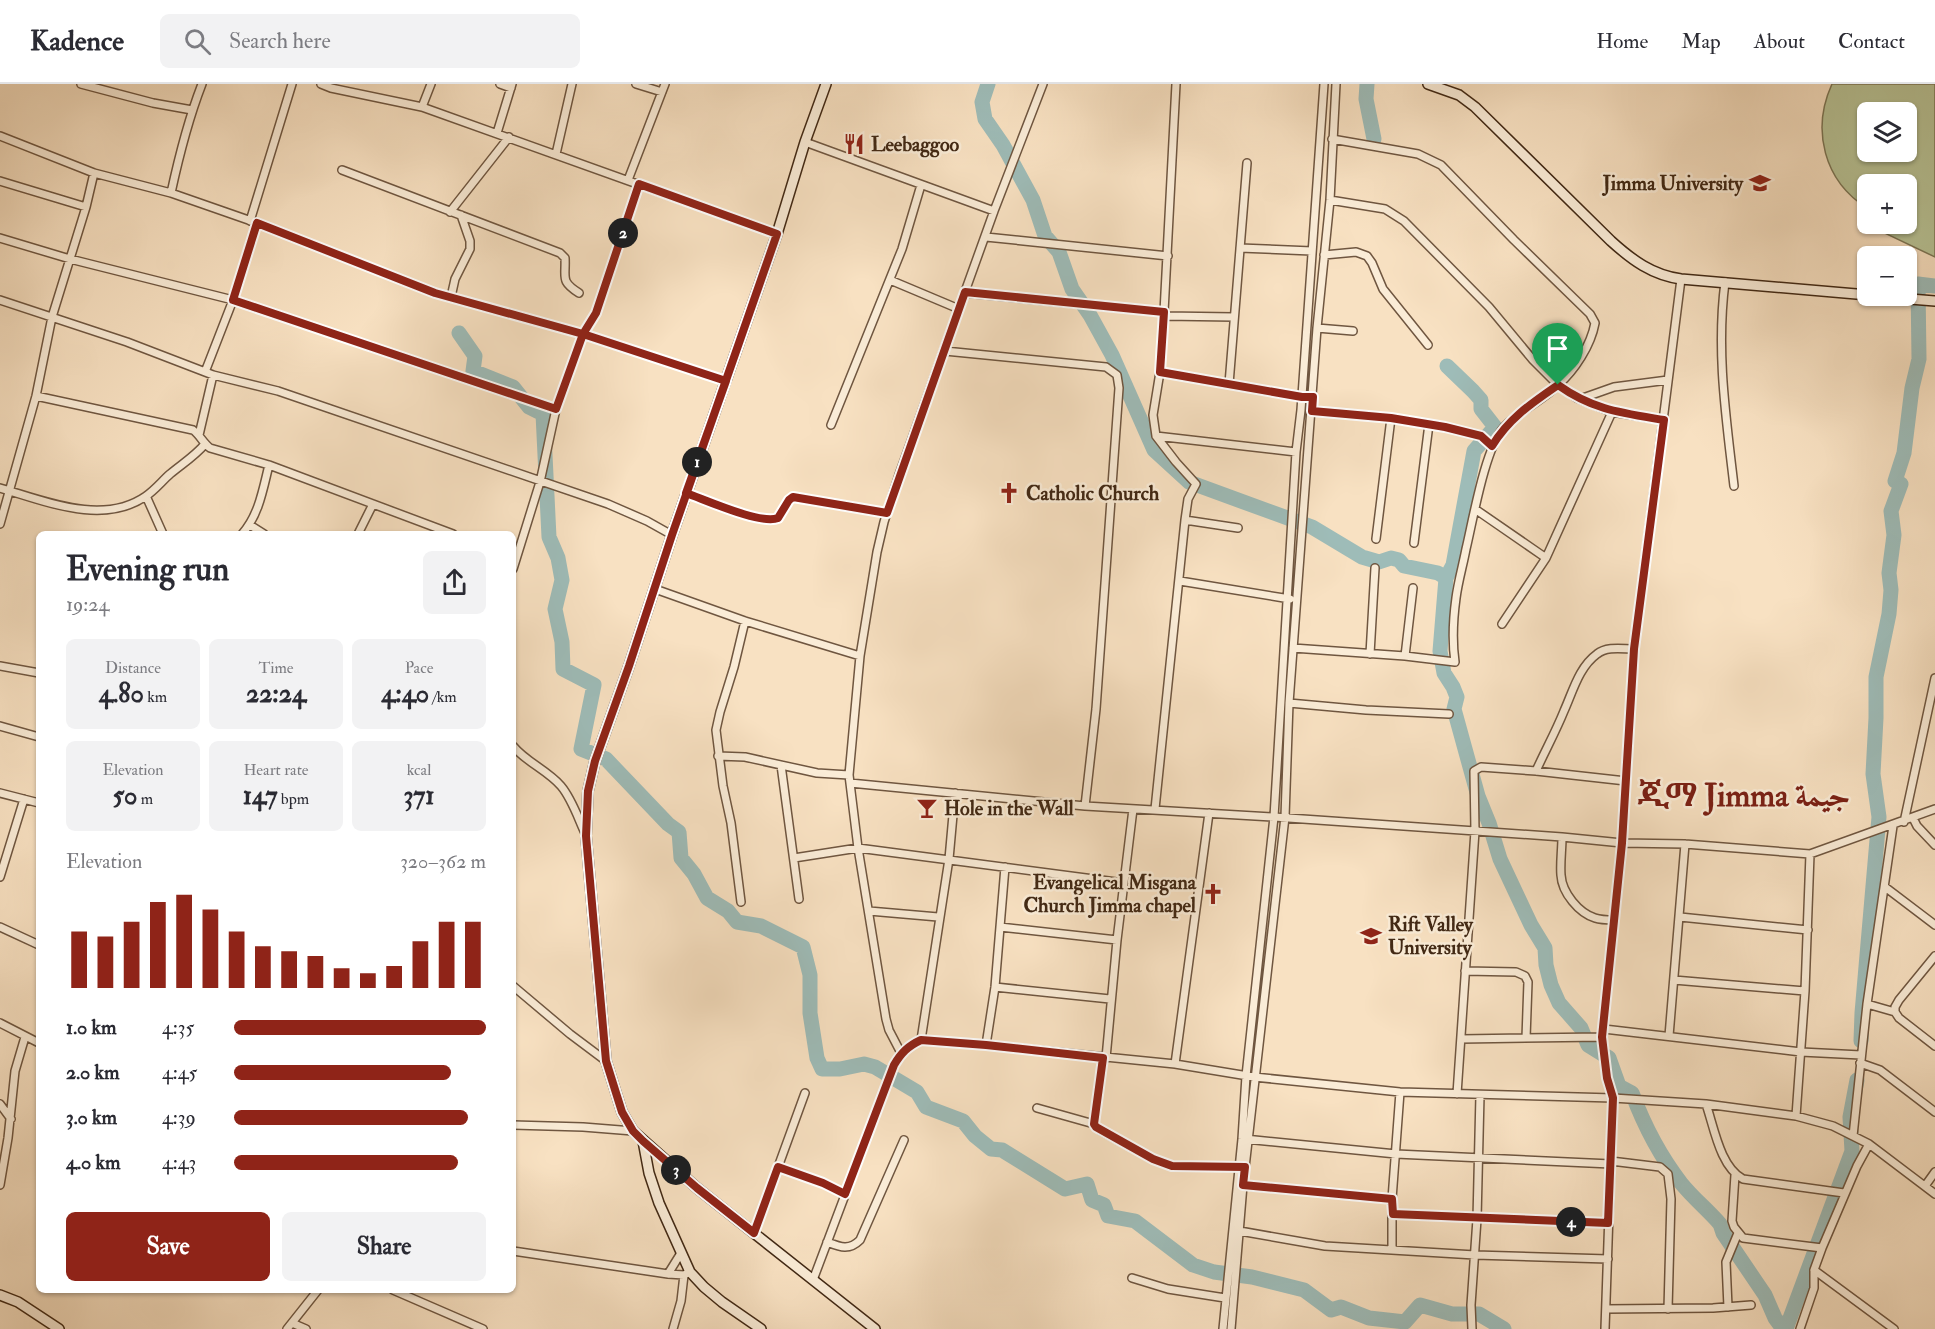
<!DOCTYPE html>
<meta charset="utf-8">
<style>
:root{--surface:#fff;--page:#f2f2f3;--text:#2b2b33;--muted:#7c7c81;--line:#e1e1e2;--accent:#8f2418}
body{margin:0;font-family:"IM FELL Double Pica",Amiri,"Noto Serif Ethiopic",serif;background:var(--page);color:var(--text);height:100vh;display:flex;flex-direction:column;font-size:22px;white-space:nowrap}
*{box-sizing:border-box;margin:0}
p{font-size:20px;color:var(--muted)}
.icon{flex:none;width:33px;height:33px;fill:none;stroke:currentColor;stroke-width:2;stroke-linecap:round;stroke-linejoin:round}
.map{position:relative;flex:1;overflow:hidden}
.drawer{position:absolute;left:36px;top:447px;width:480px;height:762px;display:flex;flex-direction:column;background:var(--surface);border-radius:9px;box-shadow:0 2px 4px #0004}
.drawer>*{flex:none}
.controls{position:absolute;left:1857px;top:18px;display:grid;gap:12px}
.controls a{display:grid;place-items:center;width:60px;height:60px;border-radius:9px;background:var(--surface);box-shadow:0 2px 4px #0004;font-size:30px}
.pin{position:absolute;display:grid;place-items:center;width:51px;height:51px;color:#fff;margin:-62px -26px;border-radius:50% 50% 50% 0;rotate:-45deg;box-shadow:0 0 6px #0007}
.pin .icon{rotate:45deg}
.km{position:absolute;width:30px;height:30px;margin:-15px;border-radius:50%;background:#222;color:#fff;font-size:16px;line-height:30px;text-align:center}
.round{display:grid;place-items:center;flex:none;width:63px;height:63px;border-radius:9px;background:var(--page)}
.overview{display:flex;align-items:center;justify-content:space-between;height:102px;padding:0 30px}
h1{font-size:33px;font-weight:800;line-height:45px}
.stats{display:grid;grid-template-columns:repeat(3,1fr);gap:9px;height:102px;padding:6px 30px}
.stats div{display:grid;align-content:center;border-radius:9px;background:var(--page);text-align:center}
.stats b{font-size:26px;font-weight:800}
.stats small{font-size:16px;font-weight:400}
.stats p{font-size:16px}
.chart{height:168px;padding:12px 30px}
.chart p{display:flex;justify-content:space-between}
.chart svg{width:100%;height:108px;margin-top:6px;stroke:var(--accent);stroke-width:6}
.action{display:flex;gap:12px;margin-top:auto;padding:12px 30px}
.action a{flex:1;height:69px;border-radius:9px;background:var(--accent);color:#fff;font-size:24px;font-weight:800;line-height:69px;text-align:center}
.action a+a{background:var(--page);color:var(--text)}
ul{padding:0 30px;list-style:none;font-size:20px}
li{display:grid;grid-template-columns:96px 72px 1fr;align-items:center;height:45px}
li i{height:15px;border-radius:8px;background:var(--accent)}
header{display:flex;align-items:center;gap:36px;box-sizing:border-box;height:84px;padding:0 30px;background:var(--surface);border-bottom:2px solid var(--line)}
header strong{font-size:28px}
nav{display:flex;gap:33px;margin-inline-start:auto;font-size:21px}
.search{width:420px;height:54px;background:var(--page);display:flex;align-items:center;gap:15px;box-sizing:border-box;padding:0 21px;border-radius:9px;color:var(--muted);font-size:22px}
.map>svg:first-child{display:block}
</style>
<header>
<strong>Kadence</strong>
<div class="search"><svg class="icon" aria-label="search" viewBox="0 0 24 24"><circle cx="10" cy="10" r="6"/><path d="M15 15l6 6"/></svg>Search here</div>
<nav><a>Home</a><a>Map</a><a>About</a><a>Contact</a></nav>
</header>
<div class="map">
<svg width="1935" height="1245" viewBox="0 0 1935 1245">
<rect width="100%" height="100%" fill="#f8e1c2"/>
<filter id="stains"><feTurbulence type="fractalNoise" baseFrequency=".00333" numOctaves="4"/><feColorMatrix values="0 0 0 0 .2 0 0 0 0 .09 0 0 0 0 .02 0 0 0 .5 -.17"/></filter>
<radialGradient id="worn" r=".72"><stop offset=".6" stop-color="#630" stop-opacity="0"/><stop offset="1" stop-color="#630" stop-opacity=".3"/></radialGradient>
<path fill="#b8c497" stroke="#7c7656" stroke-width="1.5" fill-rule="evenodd" d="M1832,0h103v173l-61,-29 2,-4h30v-40h-38l-1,24c-43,-27 -56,-78 -35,-124zM1868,28h38v40h-38z"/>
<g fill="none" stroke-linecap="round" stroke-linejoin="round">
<path stroke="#9ebcb8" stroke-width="15" d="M988,0l-6,18 3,17 18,26 30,55 12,36 14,16 13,37 18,26 22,40 42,95 35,32 123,45 50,30 17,5 12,-4 8,2 5,6 34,7 8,5 -6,73 4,22 9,14 4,10 -3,12 24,87 11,27 11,36 31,66 14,23 1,17 5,20 8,18 22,25 7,17 21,13 10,28 13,7c12,32 28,63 49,90 12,15 27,27 39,41l3,9 42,62 10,23 8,11
M1367,0l-1,15 8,40
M459,249l16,23 -2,15 40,16 16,20 14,7 6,123 9,21 4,22 -7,29 7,33 1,27 31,16 -13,64 25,10 62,65 11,8 2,26 13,16 13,24 21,13 9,11 24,4 42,21 7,28v38l7,45 5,11h18l24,-5 11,3 42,25 9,15 37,14 12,15 16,13 11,1 63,39 22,-5 5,16 12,5 4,11 27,5 58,44 21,7 38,5 52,13 27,20 10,-3 28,11 36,4 15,-17 32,9h27l25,15
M1446,494l7,-13 21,-114 21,-24 -14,-18v-9l-8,-9 -26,-25
M1861,957l1,-28 17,-196 -6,-43 3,-56v-41l13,-63 2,-24 -2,-17 5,-38 -3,-24 10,-27 -6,-3 9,-28 8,-65 7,-29 -1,-75 17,2
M1786,1245l66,-178 -2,-34 7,-37"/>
<defs>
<path id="street" d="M81,0l72,19 39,7
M321,0l10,4 91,19 355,127
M500,0l11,4
M636,0l26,8
M422,23l9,-23
M497,49l15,-49
M0,52l94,37 77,20 86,30 178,70 148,41 143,47
M805,58l189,69
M556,70l16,-70
M342,86l218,83 5,5c1,20 -5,23 14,35
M628,96l37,-96
M0,97l86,26
M171,109c8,-37 17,-73 31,-109
M1330,116l55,9 19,12 85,86 44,53 25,25 19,13 35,14 51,8
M450,128l59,-75
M250,137l42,-137
M986,153l182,19
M0,154l70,21 163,41 323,109
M1240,164l72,3
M1324,171l32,-3 11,4 5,7 11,26 45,56
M890,196l69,29
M1725,198c-9,69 1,135 9,204
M965,209l199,19
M451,213l4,-18 15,-30v-8l-9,-26
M0,216l127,42 86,33 65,16 330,113 39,17 25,14
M1164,232l70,1
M1317,244l36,3
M945,267l161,16 11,8 2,13 -23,321 -11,97
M205,288l28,-72 24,-77
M1160,288l142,25h11
M1229,300l18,-221
M36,312l157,34c7,5 10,13 17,18l59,17 184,69
M1580,315l34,-12 54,-7
M1312,327l79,7 54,9 36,9 11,10
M831,341l71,-176 19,-64
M199,351l14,-60
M1156,352l140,16
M0,404c45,13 103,38 146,8 9,-6 16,-15 24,-22 12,-10 25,-18 35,-30
M686,409c19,7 75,32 92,25l11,-18 4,-3 94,16
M146,412l17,38
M1475,425l71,49
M1185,436l53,8
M0,440l36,-128 16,-79 34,-110 8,-34
M250,441l14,9
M242,450c17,-19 21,-45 27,-69
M358,450l15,-30
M1376,455l15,-121
M1414,459l15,-119
M513,485l27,-87 16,-73 27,-75 13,-21 43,-129
M1180,497l110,18
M655,505l90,32 115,35
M1502,540l44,-66 66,-146
M1293,564l112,8 50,6c-3,-21 -2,-42 1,-64 2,-16 7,-33 10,-49 7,-29 19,-101 38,-122 16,-17 38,-26 54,-42 17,-15 33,-40 37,-62l-5,-9 -76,-74 -73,-75 -23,-11 -86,-15
M1370,570l5,-86
M1405,572l8,-68
M0,582l39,7
M1289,619l77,7 83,4
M0,642l39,11
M513,662c13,16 34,24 48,40 11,13 17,32 24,47
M718,672l27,1 72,16 32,2
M781,681l18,134
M1536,687c9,-20 20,-40 28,-60 9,-20 15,-44 33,-57 10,-8 25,-5 37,-5
M850,699l235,23 189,11 288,20 60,6 63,1 125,10 125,-45
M0,709l39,10
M1155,725l30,-289 3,-21 8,-15 -20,-22 -20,-26 -3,-21 7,-43 4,-60 12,-228
M1913,734l4,8 18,19
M1904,738l31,-144
M1562,753c0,13 -2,26 -1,38 1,18 18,38 34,43 6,2 13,2 19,2
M794,774l64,-10 266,35
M0,793l24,-78
M1885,803l50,38
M741,818l-10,-79 -8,-37 -7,-56 4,-18 14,-45 11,-46
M869,827l69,6
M1680,833l128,13
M0,843l39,18
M1000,843l117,13
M1465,887l51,1 9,4 3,6 -2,56
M1674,896l131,11
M513,902l57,48 36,27
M995,903l115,12
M1867,920l28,8 4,6 36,28
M1895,928v-5l4,-7 36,-44
M0,939l39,20
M1604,945l197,23 60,3
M1669,952l16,-192
M1461,955l141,-2
M921,956l28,-181 6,-66
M986,961l9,-58 10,-120
M901,969l-12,-23 -3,-11 -28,-171 -9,-73 11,-119 17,-104 7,-30 15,-47 95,-264 49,-127
M1106,974l11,-118 16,-131
M1860,979l20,7 55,42
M1175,980l34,-251
M1457,1010l18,-263 -1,-60 7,-4 55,4 90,10
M0,1020l11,15
M1706,1020c8,23 14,63 37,75l101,14
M1037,1024l57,16 6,6 53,29 19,7 71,1
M1796,1032l9,-125 5,-137
M1094,1040l9,-66
M513,1041l70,2 50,4
M1853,1052l14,-132 26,-178
M1245,1055l151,15 215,10
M1611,1077l49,6 8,7 3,25 -3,110
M778,1083l45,16 22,11
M1735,1091l-3,46 2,6 9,11 79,10
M0,1101l8,-47 7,-67 10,-34
M1239,1101l153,14
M1925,1102l10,-14
M1393,1130l215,9
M1234,1146l91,16 150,9 133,4
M754,1149l51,-140
M827,1158c13,5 22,9 33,-2l44,-100
M1392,1166v-51l8,-107
M513,1167l155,23 16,1 6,-3
M1814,1186l80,59
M668,1190l13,-21
M1132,1194l36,11 57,9
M813,1196l81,-215c7,-12 14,-19 27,-25l65,5 189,19 79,13 146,15 213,6 93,6 90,12 37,10 36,18 66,50
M393,1206l90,39
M1728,1223l-2,-45 12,-29
M1606,1225l107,-1 38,-3
M292,1239l14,6
M287,1245l31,-39
M673,1245l8,-28 3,-26
M1223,1245l19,-190 4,-63 28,-259 22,-365 5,-42 23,-326
M1231,1245l12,-144 42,-368 4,-114 28,-375 13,-128 6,-116
M1472,1245l-1,-24 6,-86 3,-124
M1605,1245l8,-231 -6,-20 -5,-41 20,-194 12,-194 47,-370
M1800,1245l14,-41v-18l8,-22 35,-82 12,-22"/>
<path id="secondary" d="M826,0l-21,58 -28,92 -105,301 -43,131 -34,95 -7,30 -2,45 20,225 16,51 11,19 64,57 178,141
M1428,0l31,11 16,12 136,134c21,19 41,34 70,38l187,16
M1873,212l62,5
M643,1057l6,32 10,30 31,69 14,15 18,15 39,27
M0,1211l18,7 41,27"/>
</defs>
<use href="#street" stroke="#6f5640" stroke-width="10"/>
<use href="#secondary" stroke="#412814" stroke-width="12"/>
<use href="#street" stroke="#faecd7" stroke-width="7"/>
<use href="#secondary" stroke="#faecd7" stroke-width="9"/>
</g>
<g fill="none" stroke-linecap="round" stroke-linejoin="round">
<defs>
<path id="route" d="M1558,301c-26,18 -49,33 -66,61l-11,-10 -36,-9 -54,-9 -79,-7 1,-14h-11l-142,-25 4,-60 -199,-20 -78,221 -94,-16 -4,3 -11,18c-17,7 -72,-18 -92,-25l40,-112 -143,-47 -148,-41 -178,-70 -24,77 323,109 27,-75 13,-21 43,-129 138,50 -105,301 -43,131 -34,95 -7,30 -2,45 20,225 16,51 11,19 10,10 54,47 57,45 24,-66 45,16 22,11 49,-129c7,-12 14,-19 27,-25l65,5 117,13 -9,66 2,3 57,32 19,7 73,1 -2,18 149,14 1,15 215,9 5,-125 -6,-20 -5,-41 20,-194 12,-194 30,-229c-42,-7 -71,-10 -106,-35"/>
</defs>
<use href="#route" stroke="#fff" stroke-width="12"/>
<use href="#route" stroke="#8f2418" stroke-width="8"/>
</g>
<defs>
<symbol id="restaurant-bare" viewBox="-9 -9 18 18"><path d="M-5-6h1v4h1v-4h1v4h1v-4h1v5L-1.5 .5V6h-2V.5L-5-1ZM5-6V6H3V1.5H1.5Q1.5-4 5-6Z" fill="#8f2418" stroke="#faecd7" stroke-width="2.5" paint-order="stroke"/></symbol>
<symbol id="university-bare" viewBox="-9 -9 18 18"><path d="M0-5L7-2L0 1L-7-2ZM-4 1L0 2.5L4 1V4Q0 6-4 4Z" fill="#8f2418" stroke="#faecd7" stroke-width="2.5" paint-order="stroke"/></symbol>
<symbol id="church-bare" viewBox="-9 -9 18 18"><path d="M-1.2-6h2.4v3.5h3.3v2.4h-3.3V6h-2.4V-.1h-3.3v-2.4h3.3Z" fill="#8f2418" stroke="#faecd7" stroke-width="2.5" paint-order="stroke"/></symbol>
<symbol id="bar-bare" viewBox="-9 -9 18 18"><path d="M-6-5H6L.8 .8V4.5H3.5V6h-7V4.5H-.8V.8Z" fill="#8f2418" stroke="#faecd7" stroke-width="2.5" paint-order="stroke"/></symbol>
</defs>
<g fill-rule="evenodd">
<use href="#restaurant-bare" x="839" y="45" width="30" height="30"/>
<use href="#university-bare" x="1745" y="84" width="30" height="30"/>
<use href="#church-bare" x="994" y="394" width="30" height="30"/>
<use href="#bar-bare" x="912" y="709" width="30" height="30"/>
<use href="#church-bare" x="1198" y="795" width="30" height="30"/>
<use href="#university-bare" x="1356" y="837" width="30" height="30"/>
</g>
<g text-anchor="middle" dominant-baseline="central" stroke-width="5" stroke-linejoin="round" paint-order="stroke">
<g font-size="20" font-weight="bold" fill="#412814" stroke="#faecd7" text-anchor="start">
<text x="871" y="60">Leebaggoo</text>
<text x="1743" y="99" text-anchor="end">Jimma University</text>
<text x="1026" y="409">Catholic Church</text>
<text x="944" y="724">Hole in the Wall</text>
<text x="1196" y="798" text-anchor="end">Evangelical Misgana<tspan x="1196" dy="23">Church Jimma chapel</tspan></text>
<text x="1388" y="840">Rift Valley<tspan x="1388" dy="23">University</tspan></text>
</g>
<g font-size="32" font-weight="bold" fill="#7a1f14" stroke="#faecd7">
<text x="1744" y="712">ጂማ Jimma جيمة</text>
</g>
</g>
<rect width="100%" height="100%" filter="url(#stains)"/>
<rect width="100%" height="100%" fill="url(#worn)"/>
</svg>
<div class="controls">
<a><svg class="icon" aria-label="layers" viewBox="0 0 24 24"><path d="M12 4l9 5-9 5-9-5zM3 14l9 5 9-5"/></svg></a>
<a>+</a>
<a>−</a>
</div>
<div class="pin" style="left:1558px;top:301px;background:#1e9e55"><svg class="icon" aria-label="arrive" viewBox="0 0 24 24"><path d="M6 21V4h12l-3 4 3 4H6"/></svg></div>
<b class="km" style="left:697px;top:378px">1</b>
<b class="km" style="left:623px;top:149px">2</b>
<b class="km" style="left:676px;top:1086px">3</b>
<b class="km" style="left:1571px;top:1138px">4</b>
<section class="drawer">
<div class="overview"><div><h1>Evening run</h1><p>19:24</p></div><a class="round"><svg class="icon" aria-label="share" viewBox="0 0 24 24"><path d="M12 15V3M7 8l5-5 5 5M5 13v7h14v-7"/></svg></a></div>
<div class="stats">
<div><p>Distance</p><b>4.80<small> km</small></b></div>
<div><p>Time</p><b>22:24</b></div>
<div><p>Pace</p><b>4:40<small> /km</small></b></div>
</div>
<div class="stats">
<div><p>Elevation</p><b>50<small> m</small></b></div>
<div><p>Heart rate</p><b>147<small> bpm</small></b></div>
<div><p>kcal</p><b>371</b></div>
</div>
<div class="chart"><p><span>Elevation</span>320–362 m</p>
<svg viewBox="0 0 160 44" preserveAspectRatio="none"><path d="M5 44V21M15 44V23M25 44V17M35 44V9M45 44V6M55 44V12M65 44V21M75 44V27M85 44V29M95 44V31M105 44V36M115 44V38M125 44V35M135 44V25M145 44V17M155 44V17"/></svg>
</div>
<ul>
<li><b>1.0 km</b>4:35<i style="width:100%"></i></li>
<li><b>2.0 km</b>4:45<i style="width:86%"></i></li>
<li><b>3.0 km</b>4:39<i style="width:93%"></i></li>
<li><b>4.0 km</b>4:43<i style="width:89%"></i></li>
</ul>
<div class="action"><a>Save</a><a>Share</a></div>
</section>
</div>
